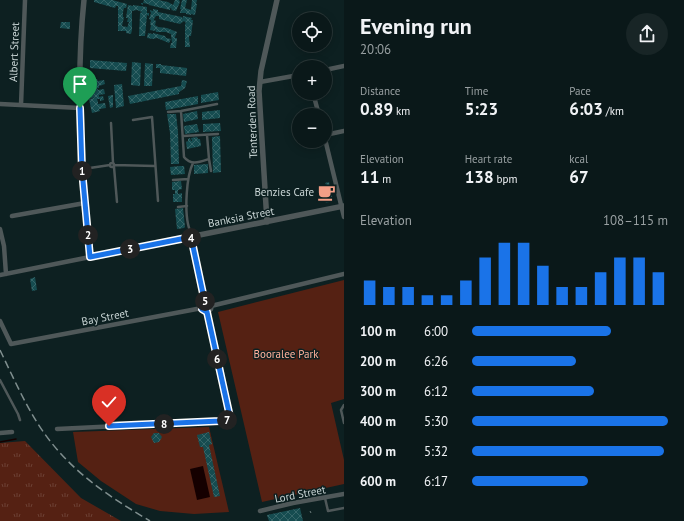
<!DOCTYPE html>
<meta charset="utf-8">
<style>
:root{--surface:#0a1819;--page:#182526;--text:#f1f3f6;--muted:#99a0a2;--line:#2a3738;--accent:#1a73e8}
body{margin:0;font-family:"PT Sans",sans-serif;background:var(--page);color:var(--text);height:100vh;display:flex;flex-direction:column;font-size:15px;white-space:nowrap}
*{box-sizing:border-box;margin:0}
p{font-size:13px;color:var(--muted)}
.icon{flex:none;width:22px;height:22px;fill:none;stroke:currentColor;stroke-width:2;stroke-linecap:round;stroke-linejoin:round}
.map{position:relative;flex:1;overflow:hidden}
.panel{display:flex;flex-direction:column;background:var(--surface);width:340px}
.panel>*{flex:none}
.buttons{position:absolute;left:292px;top:12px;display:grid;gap:8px}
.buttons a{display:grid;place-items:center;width:40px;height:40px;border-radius:50%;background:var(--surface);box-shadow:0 2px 10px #0003,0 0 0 1px var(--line);font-size:20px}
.pin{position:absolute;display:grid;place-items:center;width:34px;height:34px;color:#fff;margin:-41px -17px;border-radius:50% 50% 50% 0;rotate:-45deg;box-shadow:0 0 4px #0007}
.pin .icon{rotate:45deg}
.km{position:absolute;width:20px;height:20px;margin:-10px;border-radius:50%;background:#222;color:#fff;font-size:11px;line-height:20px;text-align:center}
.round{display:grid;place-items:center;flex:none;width:42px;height:42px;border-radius:21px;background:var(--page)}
.summary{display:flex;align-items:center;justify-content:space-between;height:68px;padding:0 16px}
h1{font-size:22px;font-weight:800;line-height:30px}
.metrics{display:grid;grid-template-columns:repeat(3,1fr);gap:6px;height:68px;padding:4px 16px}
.metrics div{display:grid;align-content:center}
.metrics b{font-size:17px;font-weight:800}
.metrics small{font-size:11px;font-weight:400}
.metrics p{font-size:11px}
.chart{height:112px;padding:8px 16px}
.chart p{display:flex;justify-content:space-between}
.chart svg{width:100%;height:72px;margin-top:4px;stroke:var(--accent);stroke-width:6}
ul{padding:0 16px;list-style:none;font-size:13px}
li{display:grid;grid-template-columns:64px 48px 1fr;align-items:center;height:30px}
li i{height:10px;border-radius:5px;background:var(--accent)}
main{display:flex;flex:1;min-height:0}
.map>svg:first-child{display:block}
</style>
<main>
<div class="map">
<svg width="344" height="521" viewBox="0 0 344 521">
<defs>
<pattern id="grass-tufts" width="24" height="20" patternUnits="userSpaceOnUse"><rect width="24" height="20" fill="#552113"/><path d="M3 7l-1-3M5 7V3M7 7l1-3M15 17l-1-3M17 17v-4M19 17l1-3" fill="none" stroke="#6c4034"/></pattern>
<pattern id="building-cross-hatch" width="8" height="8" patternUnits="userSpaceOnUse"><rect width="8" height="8" fill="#164c50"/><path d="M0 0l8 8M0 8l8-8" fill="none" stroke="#366568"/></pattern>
</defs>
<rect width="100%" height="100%" fill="#0d2021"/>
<path fill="url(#grass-tufts)" d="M25,441l56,57 40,23h-121v-78z"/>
<path fill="#552113" d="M344,280v119l-13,4 13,57v24l-82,18 -44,-190z
M209,427l20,85 -35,2 -34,-3 -24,-7 -35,-23 -23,-19 -5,-30z"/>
<path fill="#150000" d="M203,466l7,31 -13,3 -7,-31z"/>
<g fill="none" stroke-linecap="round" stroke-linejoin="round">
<path stroke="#150000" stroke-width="1.5" d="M0,442l16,-3"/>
</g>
<path fill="url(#building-cross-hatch)" d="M94,0h18l15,4 -1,4h-2l-1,4v5h1l-2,9 5,1v1l2,-6h-2l1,-4h-2l2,-13 5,1v-1l14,2v6h2v3l-2,-1 -2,21h-6l1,-23 2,-1 -5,-2 -5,1v19l-1,4 -5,-1v-2h-8v-25h-2l-1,2 -21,-6z
M144,0h14l10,2 5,3 2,-5h4l1,2 -4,9 -5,-1 1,-1 -2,-1v2l-21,-5 -1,-2v1l-5,-1v2l-2,-1v-1h2z
M182,0h5l-2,8 6,2 1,-10h5l-1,4h1l-2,11 -4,-1v1l-5,-1v-1h-6l1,-4h-1z
M153,9l5,1v2l24,5 1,2v-3l9,2 -1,2h2l-2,16h-2v1l1,10h-5v-23l1,-1 -2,-2 -4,3 -21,-5v-3h-3l-2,3v1l2,1 -1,4 3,2 9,1 10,4 -2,5v1h2l-1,10h-6l1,-5h1l-1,-9 -5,-2h-10l-1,-3v2l-5,-1 1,-5h-1l1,-5 -2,-1 2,-6 -1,-2v-1l3,1z
M61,22h9v7l-10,-1z
M148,33l5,1v-1l12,3 1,2 5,1 -2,4 -12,-5 -4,1 -6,-1z
M90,60l37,3 -1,8 -36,-3z
M132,62l9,1 -1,23 -9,-1z
M145,63l8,1 -1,22h-8z
M156,64h5v1l26,3 -1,8 -26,-3v-5h-4z
M97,79l1,2 6,-1 1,4 -6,2v2h-2l1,2 6,-1 1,5 -6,1v2l-8,1 -2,-8 2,-1 -1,-9z
M182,80l5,1 -2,7 -6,4v2l-49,10 -2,-8 53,-10z
M122,84l2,22 -8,2 -2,-23z
M218,92l1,8 -18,3v-8z
M113,95v12l-3,1 -2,-12z
M103,96l1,4 -4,1v-2h-3l1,3v2l7,-1 1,5 -7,1 1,2 -8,2 -3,-14z
M198,96v8l-32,6 -1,-8z
M220,110v8l-18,2v-8z
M197,111l1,8 -14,3 -1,-8z
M167,114h9l2,18 1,32h-8l-1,-31z
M220,123l1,8 -18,1v-8z
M197,124l2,8 -14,2 -1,-8z
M220,136l1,36 -8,1 -1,-36z
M197,137l1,2h2l1,7 -14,3 -1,-7 2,-1v-2l2,-1 1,3h1l-1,-3z
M208,164v9l-14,1v-9z
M180,166h4l1,8 -14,1 -1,-8z
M181,181l1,8 -4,1v4l4,-1v9h-9v-8h2v-4h-3v-8z
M329,182l4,19 -7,2 -5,-17 5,-1 -1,-2z
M183,208l2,19 -1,1 -7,1 -2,-20z
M35,277l2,13 -5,1 -2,-12z
M209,432l3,12 -3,1 11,51 -6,1 -11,-50h-3l-3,-12z
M154,433h5l3,4 -3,5 -5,1 -3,-6z
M300,508l3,13h-34l-2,-6z"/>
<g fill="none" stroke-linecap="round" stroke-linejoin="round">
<path stroke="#6c7c7c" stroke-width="1" stroke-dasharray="3 2" stroke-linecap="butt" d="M310,511l1,2"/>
<path stroke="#4f5859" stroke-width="2.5" d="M181,111l3,46c7,9 16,5 25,2l-2,-24
M168,112l13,-1 36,-7
M133,120l19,-3 6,84
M111,123l2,40
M183,136l35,-2
M209,159l2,12
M110 165a2 2 0 1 1 4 0a2 2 0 1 1-4 0Z
M114,165l41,1
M114,167l3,35
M83,169l27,-4
M173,180l15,-1
M178,207l9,-1
M191,237c0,-5 -2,-8 -3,-13 -3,-14 -2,-47 5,-61
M0,380l18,34 2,6
M344,405l-3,5 3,13
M325,498l3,13 16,-3"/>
<path stroke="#4f5859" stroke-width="4.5" d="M325,70l19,-4
M260,82l39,-7
M313,93l6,22
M0,104l80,4
M21,105l4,-105
M325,135l19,-4
M325,139l19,78
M12,216l73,-13
M0,229l4,17 2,28
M191,237l14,66
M0,275l90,-18
M202.5 307a4.5 4.5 0 1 1 9 0a4.5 4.5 0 1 1-9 0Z
M211,306l133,-32
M0,321l11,23 191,-36
M57,429l163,-8 9,-2 1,-2 -23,-105
M0,433l12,-1
M260,511l33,-8 51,-9"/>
<path stroke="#4f5859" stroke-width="5.5" d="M84,0c-9,86 -2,171 6,257l254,-51
M267,222l-8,-131 2,-20 16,-71"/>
<path stroke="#808f8f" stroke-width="1.5" stroke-dasharray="8 4" stroke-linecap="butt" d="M0,350c12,25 23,50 38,74 29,45 67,70 112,97"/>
</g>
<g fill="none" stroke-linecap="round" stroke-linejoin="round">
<defs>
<path id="route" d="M80,108l2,62 8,87 101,-20 14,66 -2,2 -1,4 5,3 23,105 -3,3 -7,1 -111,5"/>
</defs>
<use href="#route" stroke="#fff" stroke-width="8"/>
<use href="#route" stroke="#1a73e8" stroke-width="5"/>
</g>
<defs>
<symbol id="cafe-bare" viewBox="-9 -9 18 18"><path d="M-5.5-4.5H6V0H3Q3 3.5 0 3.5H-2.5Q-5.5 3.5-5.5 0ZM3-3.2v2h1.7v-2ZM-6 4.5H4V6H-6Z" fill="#f49e86" stroke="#0d2021" stroke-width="2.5" paint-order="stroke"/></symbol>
</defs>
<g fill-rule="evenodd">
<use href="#cafe-bare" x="314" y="180" width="25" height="25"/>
</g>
<g text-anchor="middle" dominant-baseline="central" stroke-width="3" stroke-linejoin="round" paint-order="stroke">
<g font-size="11" fill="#c8d4d4" stroke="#0d2021">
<text transform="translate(14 52) rotate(-88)">Albert Street</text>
<text transform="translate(252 122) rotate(-92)">Tenterden Road</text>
<text transform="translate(241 217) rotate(-11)">Banksia Street</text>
<text transform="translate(105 317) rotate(-11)">Bay Street</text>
<text transform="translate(300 494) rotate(-11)">Lord Street</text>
</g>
<g font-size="11" fill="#c8d4d4" stroke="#0d2021" text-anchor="end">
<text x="314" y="192">Benzies Cafe</text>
</g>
<g font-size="11" fill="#ffb09a" stroke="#0d2021">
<text x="286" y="354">Booralee Park</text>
</g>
</g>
</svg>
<div class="buttons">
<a><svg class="icon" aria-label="locate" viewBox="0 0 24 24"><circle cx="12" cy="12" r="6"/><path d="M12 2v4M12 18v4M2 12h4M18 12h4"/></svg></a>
<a>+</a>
<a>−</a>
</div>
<div class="pin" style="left:80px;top:108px;background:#1e9e55"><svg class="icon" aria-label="arrive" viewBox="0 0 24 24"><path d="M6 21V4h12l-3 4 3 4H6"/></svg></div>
<div class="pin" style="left:109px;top:426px;background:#d93025"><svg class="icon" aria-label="check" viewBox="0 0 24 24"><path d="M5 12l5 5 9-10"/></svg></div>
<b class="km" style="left:82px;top:171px">1</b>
<b class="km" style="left:88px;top:235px">2</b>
<b class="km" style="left:130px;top:249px">3</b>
<b class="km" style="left:191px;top:238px">4</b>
<b class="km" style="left:205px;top:301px">5</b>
<b class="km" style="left:217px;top:359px">6</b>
<b class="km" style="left:227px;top:420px">7</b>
<b class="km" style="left:164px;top:424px">8</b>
</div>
<section class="panel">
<div class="summary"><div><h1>Evening run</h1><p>20:06</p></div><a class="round"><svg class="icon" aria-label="share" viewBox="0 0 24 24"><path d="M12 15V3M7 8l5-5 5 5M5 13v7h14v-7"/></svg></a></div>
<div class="metrics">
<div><p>Distance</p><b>0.89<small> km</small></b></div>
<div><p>Time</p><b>5:23</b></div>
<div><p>Pace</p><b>6:03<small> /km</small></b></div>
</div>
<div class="metrics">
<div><p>Elevation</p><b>11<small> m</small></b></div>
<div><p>Heart rate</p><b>138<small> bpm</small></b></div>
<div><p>kcal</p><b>67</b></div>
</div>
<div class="chart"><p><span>Elevation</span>108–115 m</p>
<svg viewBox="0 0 160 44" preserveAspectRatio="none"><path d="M5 44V29M15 44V33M25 44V33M35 44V38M45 44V38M55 44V29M65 44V15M75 44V6M85 44V6M95 44V20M105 44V33M115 44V33M125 44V24M135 44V15M145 44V15M155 44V24"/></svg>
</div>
<ul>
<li><b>100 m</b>6:00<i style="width:71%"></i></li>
<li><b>200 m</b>6:26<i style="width:53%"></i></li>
<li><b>300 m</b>6:12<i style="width:62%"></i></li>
<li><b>400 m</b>5:30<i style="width:100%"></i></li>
<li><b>500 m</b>5:32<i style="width:98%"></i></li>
<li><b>600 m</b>6:17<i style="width:59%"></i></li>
</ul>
</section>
</main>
